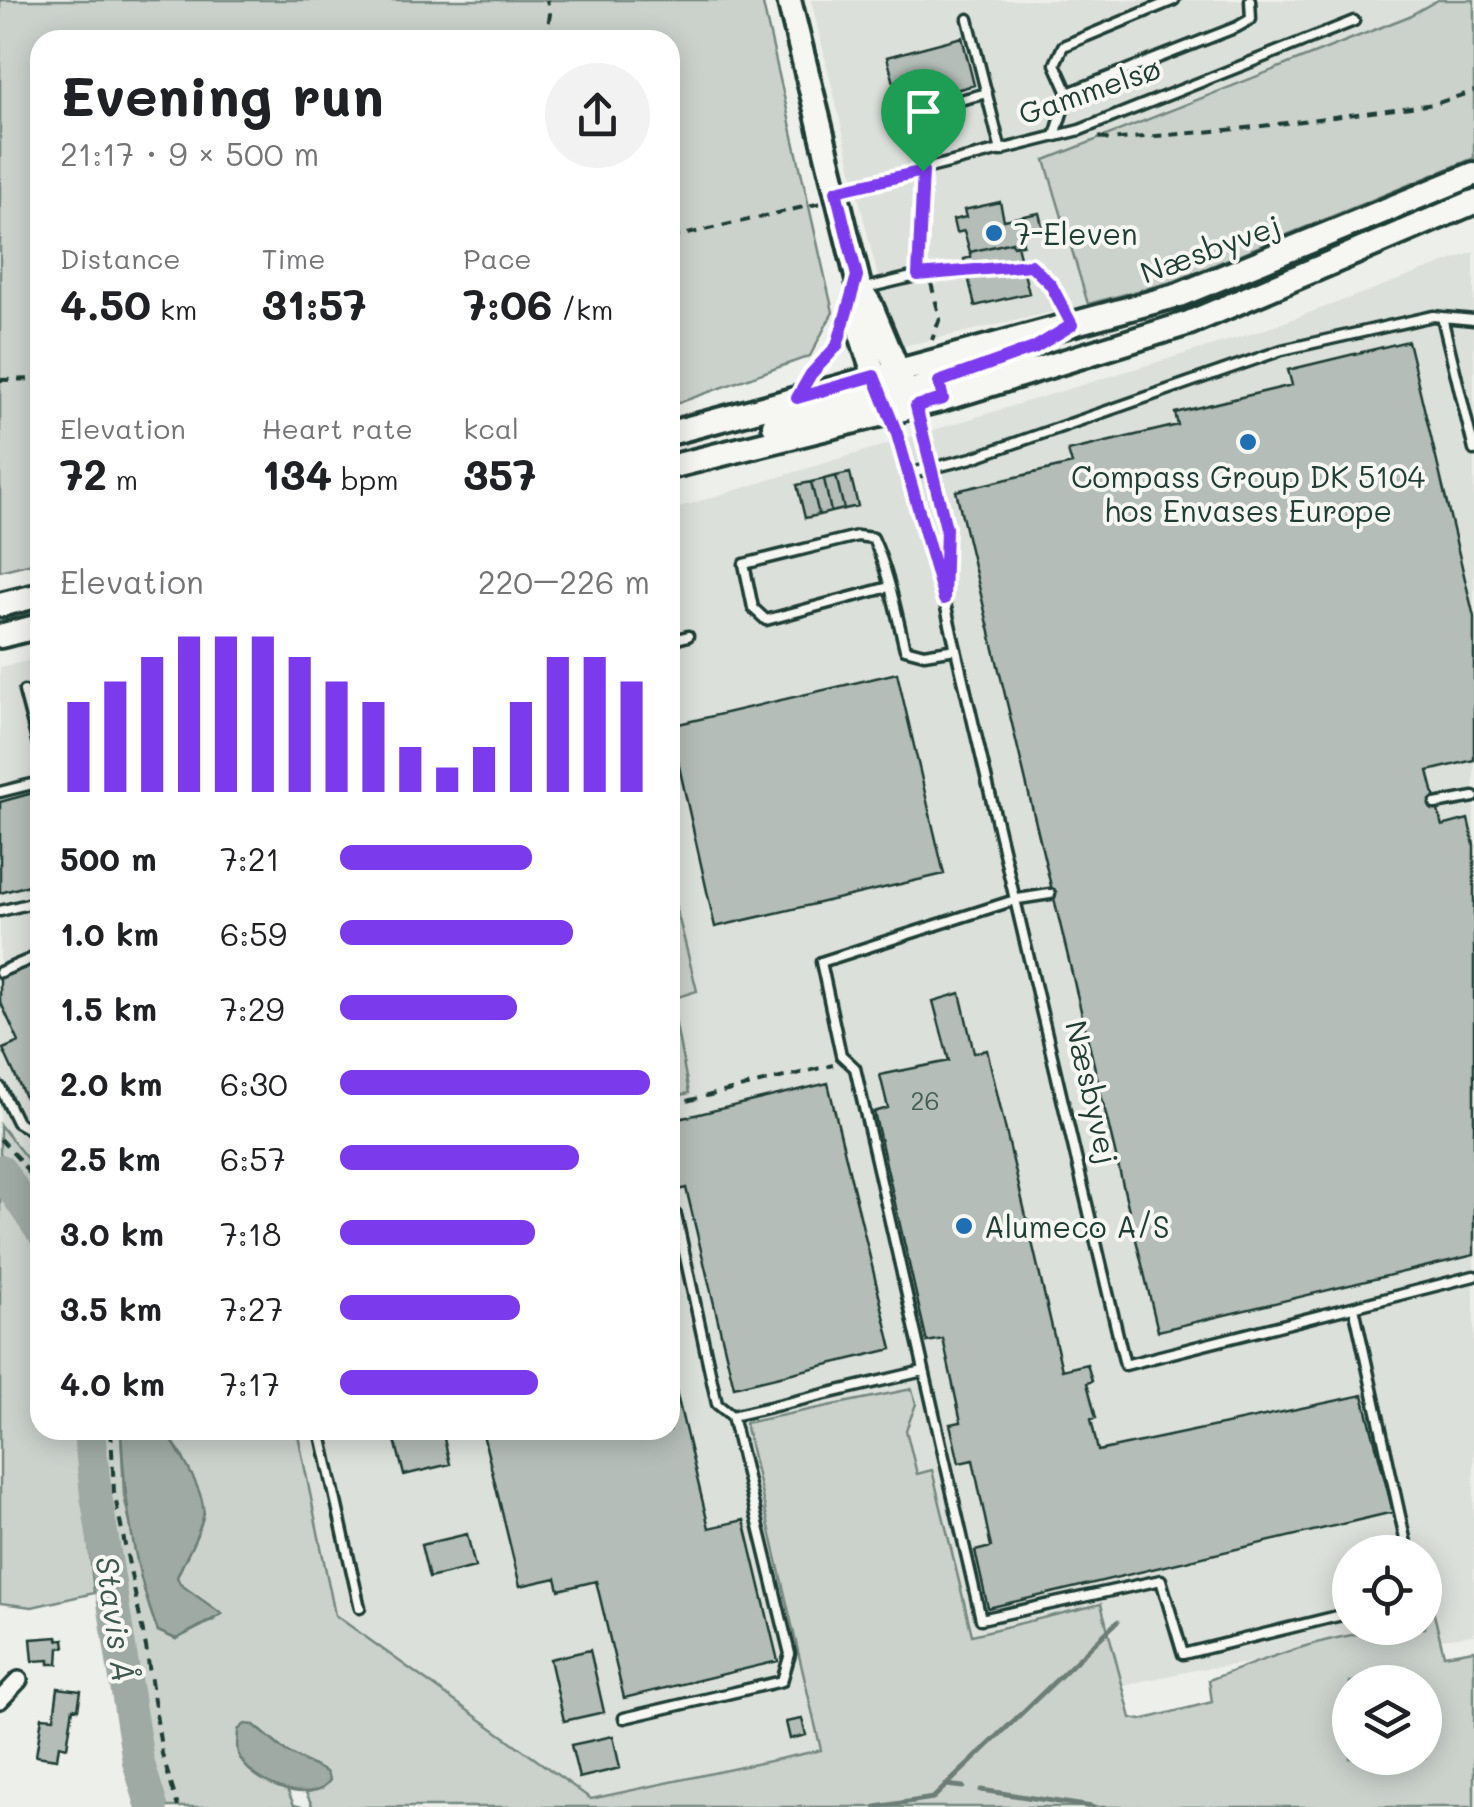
<!DOCTYPE html>
<meta charset="utf-8">
<style>
:root{--surface:#fff;--page:#f2f2f2;--text:#202124;--muted:#757577;--accent:#7c3aed}
body{margin:0;font-family:Mali,sans-serif;background:var(--page);color:var(--text);height:100vh;display:flex;flex-direction:column;font-size:38px;white-space:nowrap}
*{box-sizing:border-box;margin:0}
p{font-size:32px;color:var(--muted)}
.icon{flex:none;width:55px;height:55px;fill:none;stroke:currentColor;stroke-width:2;stroke-linecap:round;stroke-linejoin:round}
.map{position:relative;flex:1;overflow:hidden}
.side{position:absolute;left:30px;top:30px;width:650px;height:1410px;display:flex;flex-direction:column;background:var(--surface);border-radius:30px;box-shadow:0 5px 25px #0003}
.side>*{flex:none}
.buttons{position:absolute;left:1332px;top:1535px;display:grid;gap:20px}
.buttons a{display:grid;place-items:center;width:110px;height:110px;border-radius:50%;background:var(--surface);box-shadow:0 5px 25px #0003;font-size:50px}
.pin{position:absolute;display:grid;place-items:center;width:85px;height:85px;color:#fff;margin:-102px -42px;border-radius:50% 50% 50% 0;rotate:-45deg;box-shadow:0 0 10px #0007}
.pin .icon{rotate:45deg}
.round{display:grid;place-items:center;flex:none;width:105px;height:105px;border-radius:52px;background:var(--page)}
.summary{display:flex;align-items:center;justify-content:space-between;height:170px;padding:0 30px}
h1{font-size:55px;font-weight:800;line-height:75px}
.figures{display:grid;grid-template-columns:repeat(3,1fr);gap:15px;height:170px;padding:10px 30px}
.figures div{display:grid;align-content:center}
.figures b{font-size:42px;font-weight:800}
.figures small{font-size:28px;font-weight:400}
.figures p{font-size:28px}
.chart{height:280px;padding:20px 30px}
.chart p{display:flex;justify-content:space-between}
.chart svg{width:100%;height:180px;margin-top:10px;stroke:var(--accent);stroke-width:6}
ul{padding:0 30px;list-style:none;font-size:32px}
li{display:grid;grid-template-columns:160px 120px 1fr;align-items:center;height:75px}
li i{height:25px;border-radius:12px;background:var(--accent)}
.map>svg:first-child{display:block}
</style>
<div class="map">
<svg width="1474" height="1807" viewBox="0 0 1474 1807">
<rect width="100%" height="100%" fill="#edefea"/>
<filter id="ink" filterUnits="userSpaceOnUse"><feTurbulence type="fractalNoise" baseFrequency=".01" numOctaves="2"/><feDisplacementMap in="SourceGraphic" scale="20" xChannelSelector="R" yChannelSelector="G"/><feConvolveMatrix kernelMatrix="1 2 1 2 8 2 1 2 1" color-interpolation-filters="sRGB"/></filter>
<g filter="url(#ink)">
<path fill="#dce0db" fill-rule="evenodd" d="M811,0h627l-31,17 -362,144 43,143 -193,44z
M1474,252v1383l-279,35 -604,129 -256,-184 -38,-185h373v-920l593,-180zM1350,1552h75v76h-75z
M40,658v517l-40,-50v-458z"/>
<path fill="#cbd2cc" stroke="#758880" stroke-width="2.5" fill-rule="evenodd" d="M0,0h762l71,312 -23,44 -140,50v-366h-630v521l-40,10z
M1438,0h36v158l-299,123 -87,23 -43,-144 362,-143z
M670,883l27,108 -26,8 18,94 -19,5z
M0,1125l40,50v41l-23,-42 -17,-21z
M0,1191l40,64v175h37l17,163 -62,14 -32,-4z
M912,1389l4,15 -10,26 11,44 15,-4 40,165 129,-31 30,114 10,2 71,-18 -3,-22c73,-28 137,-52 216,-52v-22l6,-4 13,53 30,-5v157h-1166l4,-2 -26,-53 -26,-22 34,75 8,2h-138l-18,-70 -34,-199 -12,-108h21l3,66 26,113 8,22 18,8 38,-19 -35,-37 -2,-6 27,-64 -22,-58 -17,-25h132l38,185 256,184 230,-49 -76,-327zM1350,1682h75v76h-75z"/>
<path fill="#9faaa4" stroke="#6c7e77" stroke-width="2.5" d="M121,1430h44c12,18 43,66 38,87 -5,21 -18,41 -26,60l3,7 42,30 -46,25 -18,-8c-25,-63 -34,-134 -37,-201z
M245,1724l9,1 32,27 40,20 4,8c-17,27 -82,4 -92,-27 -2,-6 0,-16 0,-23z"/>
<g fill="none" stroke-linecap="round" stroke-linejoin="round">
<path stroke="#6c7e77" stroke-width="5" d="M946,1785l17,2
M981,1790l111,17
M876,1807l57,-9 184,-176"/>
<path stroke="#9faaa4" stroke-width="32" d="M0,1170l40,59
M89,1430l7,65 42,266 14,46"/>
</g>
<path fill="#b4bdb8" stroke="#1f3d34" stroke-width="2.5" d="M962,37l12,48 -74,20 -13,-48z
M1000,202l4,18 35,-7 4,16 -21,5 1,11 -10,1 -1,-4 -42,10 -6,-21 -8,2 -3,-13 13,-3 -2,-7z
M1012,242l1,4 4,-1 12,48 -54,13 -11,-47 7,-2 -1,-5z
M1408,341l66,276v143l-46,11 14,55 26,-7 6,26v410l-316,76 -202,-840 116,-27 -4,-13 110,-26 -3,-12 117,-28 -4,-15z
M850,473l8,33 -14,3 -8,-33z
M836,476l8,33 -13,3 -7,-33z
M824,479l7,33 -12,3 -8,-33z
M811,482l8,33 -14,3 -8,-33z
M897,673l47,201 -229,53 -45,-201z
M40,791v91l-40,11v-91z
M40,960v141l-11,5 -26,-57 16,-7 -19,-41v-25z
M960,993l14,60 13,-3 75,320 25,-6 5,17 -5,2 9,35 -5,1 7,32 265,-56 30,117 -405,96 -13,-57 16,-4 -18,-87 -14,3 -9,-39 11,-2 -18,-83 -16,3 -53,-230 14,-4 -8,-33 69,-14 -16,-60z
M828,1083l64,266 -158,38 -48,-199 -12,3 -4,-18v-52z
M670,1366l39,162 35,-8 34,141 -154,37 -28,-117 -37,9 -3,-12 -36,8 -38,-156h188z
M442,1430l8,34 -46,11 -9,-35z
M467,1534l8,33 -46,11 -8,-33z
M57,1637l1,3 6,-1 1,8 -6,1 -1,16h-9v-4l-16,1 -2,-22z
M590,1650l14,62 -40,9 -14,-62z
M58,1688l23,3 -3,18 -5,-1 -6,39 -8,-2 -2,14 -21,-3 6,-39 12,1z
M802,1719l4,16 -16,4 -4,-17z
M613,1736l7,32 -41,10 -8,-33z"/>
<g fill="none" stroke-linecap="round" stroke-linejoin="round">
<defs>
<path id="lane" d="M968,19l33,132
M1068,93l169,-66 14,-8 -1,-19
M910,113l77,-20
M1055,136l13,-43 -13,-29 8,-18 111,-46
M841,190l239,-60 274,-109
M918,275l5,-104
M866,288l67,-16 27,1 71,-8 20,20 19,36
M1474,320l-32,-3 32,133
M916,407l30,122 -1,60
M888,414l9,20 47,165 181,766 349,-89
M908,474l64,-16 310,-108 151,-34 9,1
M889,587l-123,33 -13,-12 -9,-44 113,-28 16,2c16,35 23,74 32,111l19,5 32,-5
M670,641l18,-5
M24,691l16,61
M0,792l40,-10
M1435,804l39,-7
M1050,894l-32,5 -197,63 20,93 14,13 126,551 180,-39 22,74 167,-41
M0,911l40,-10
M0,972l40,-17
M0,1087l17,35 12,7 7,-4 4,7
M670,1216l6,-1 41,189 15,12
M1354,1307l54,245
M320,1430l40,178
M624,1718l158,-37 8,-27 -58,-238 191,-45"/>
<path id="street" d="M0,1700l19,-20"/>
<path id="secondary" d="M789,0l71,289 1,45 26,79
M862,292l8,12 32,77
M898,402l11,-10 121,-43
M774,425l107,-31 7,-10
M670,433l509,-138 295,-121
M670,467l273,-68 246,-76 285,-121
M0,605l40,-10
M0,636l40,-10"/>
</defs>
<use href="#lane" stroke="#1f3d34" stroke-width="15"/>
<use href="#street" stroke="#1f3d34" stroke-width="22"/>
<use href="#secondary" stroke="#1f3d34" stroke-width="30"/>
<path stroke="#1f3d34" stroke-width="4" stroke-dasharray="10 8" stroke-linecap="butt" d="M546,40l4,-26 -3,-14
M1099,137l10,3 129,-11 197,-25 39,-13
M670,238l151,-35
M931,283l9,35 -8,22
M812,374l25,-27 4,-13
M0,380l40,-1
M670,1105l163,-40
M0,1139l23,25 17,28
M111,1430l3,62 32,155 16,107 16,53"/>
<use href="#lane" stroke="#f6f6f2" stroke-width="8"/>
<use href="#street" stroke="#f6f6f2" stroke-width="15"/>
<use href="#secondary" stroke="#f6f6f2" stroke-width="22"/>
</g>
</g>
<g fill="none" stroke-linecap="round" stroke-linejoin="round" filter="url(#ink)">
<defs>
<path id="route" d="M923,171l-5,104 113,-10 20,20 21,40 -38,23 -95,34 4,17 -27,7 30,122 -2,71 -47,-165 -23,-58 -77,22 14,-24 26,-28 20,-70 -21,-85z"/>
</defs>
<use href="#route" stroke="#fff" stroke-width="20"/>
<use href="#route" stroke="#7c3aed" stroke-width="12"/>
</g>
<g fill="#1f6fb2" stroke="#f6f6f2" stroke-width="4">
<circle cx="994" cy="233" r="10"/>
<circle cx="1248" cy="442" r="10"/>
<circle cx="964" cy="1226" r="10"/>
</g>
<g text-anchor="middle" dominant-baseline="central" stroke-width="8" stroke-linejoin="round" paint-order="stroke">
<g font-size="25" fill="#445d55">
<text x="925" y="1100">26</text>
</g>
<g font-size="30" fill="#1f3d34" stroke="#f6f6f2">
<text transform="translate(1089 90) rotate(-19)">Gammelsø</text>
<text transform="translate(1210 248) rotate(-20)">Næsbyvej</text>
<text transform="translate(1093 1092) rotate(77)">Næsbyvej</text>
</g>
<g font-size="30" fill="#1f3d34" stroke="#f6f6f2" text-anchor="start">
<text x="1014" y="233">7-Eleven</text>
<text x="1248" y="476" text-anchor="middle">Compass Group DK 5104<tspan x="1248" dy="34">hos Envases Europe</tspan></text>
<text x="984" y="1226">Alumeco A/S</text>
</g>
<g font-size="32" font-style="italic" fill="#3f5850" stroke="#f6f6f2">
<text transform="translate(117 1619) rotate(82)">Stavis Å</text>
</g>
</g>
</svg>
<div class="buttons">
<a><svg class="icon" aria-label="locate" viewBox="0 0 24 24"><circle cx="12" cy="12" r="6"/><path d="M12 2v4M12 18v4M2 12h4M18 12h4"/></svg></a>
<a><svg class="icon" aria-label="layers" viewBox="0 0 24 24"><path d="M12 4l9 5-9 5-9-5zM3 14l9 5 9-5"/></svg></a>
</div>
<div class="pin" style="left:923px;top:171px;background:#1e9e55"><svg class="icon" aria-label="arrive" viewBox="0 0 24 24"><path d="M6 21V4h12l-3 4 3 4H6"/></svg></div>
<section class="side">
<div class="summary"><div><h1>Evening run</h1><p>21:17 · 9 × 500 m</p></div><a class="round"><svg class="icon" aria-label="share" viewBox="0 0 24 24"><path d="M12 15V3M7 8l5-5 5 5M5 13v7h14v-7"/></svg></a></div>
<div class="figures">
<div><p>Distance</p><b>4.50<small> km</small></b></div>
<div><p>Time</p><b>31:57</b></div>
<div><p>Pace</p><b>7:06<small> /km</small></b></div>
</div>
<div class="figures">
<div><p>Elevation</p><b>72<small> m</small></b></div>
<div><p>Heart rate</p><b>134<small> bpm</small></b></div>
<div><p>kcal</p><b>357</b></div>
</div>
<div class="chart"><p><span>Elevation</span>220–226 m</p>
<svg viewBox="0 0 160 44" preserveAspectRatio="none"><path d="M5 44V22M15 44V17M25 44V11M35 44V6M45 44V6M55 44V6M65 44V11M75 44V17M85 44V22M95 44V33M105 44V38M115 44V33M125 44V22M135 44V11M145 44V11M155 44V17"/></svg>
</div>
<ul>
<li><b>500 m</b>7:21<i style="width:62%"></i></li>
<li><b>1.0 km</b>6:59<i style="width:75%"></i></li>
<li><b>1.5 km</b>7:29<i style="width:57%"></i></li>
<li><b>2.0 km</b>6:30<i style="width:100%"></i></li>
<li><b>2.5 km</b>6:57<i style="width:77%"></i></li>
<li><b>3.0 km</b>7:18<i style="width:63%"></i></li>
<li><b>3.5 km</b>7:27<i style="width:58%"></i></li>
<li><b>4.0 km</b>7:17<i style="width:64%"></i></li>
</ul>
</section>
</div>
